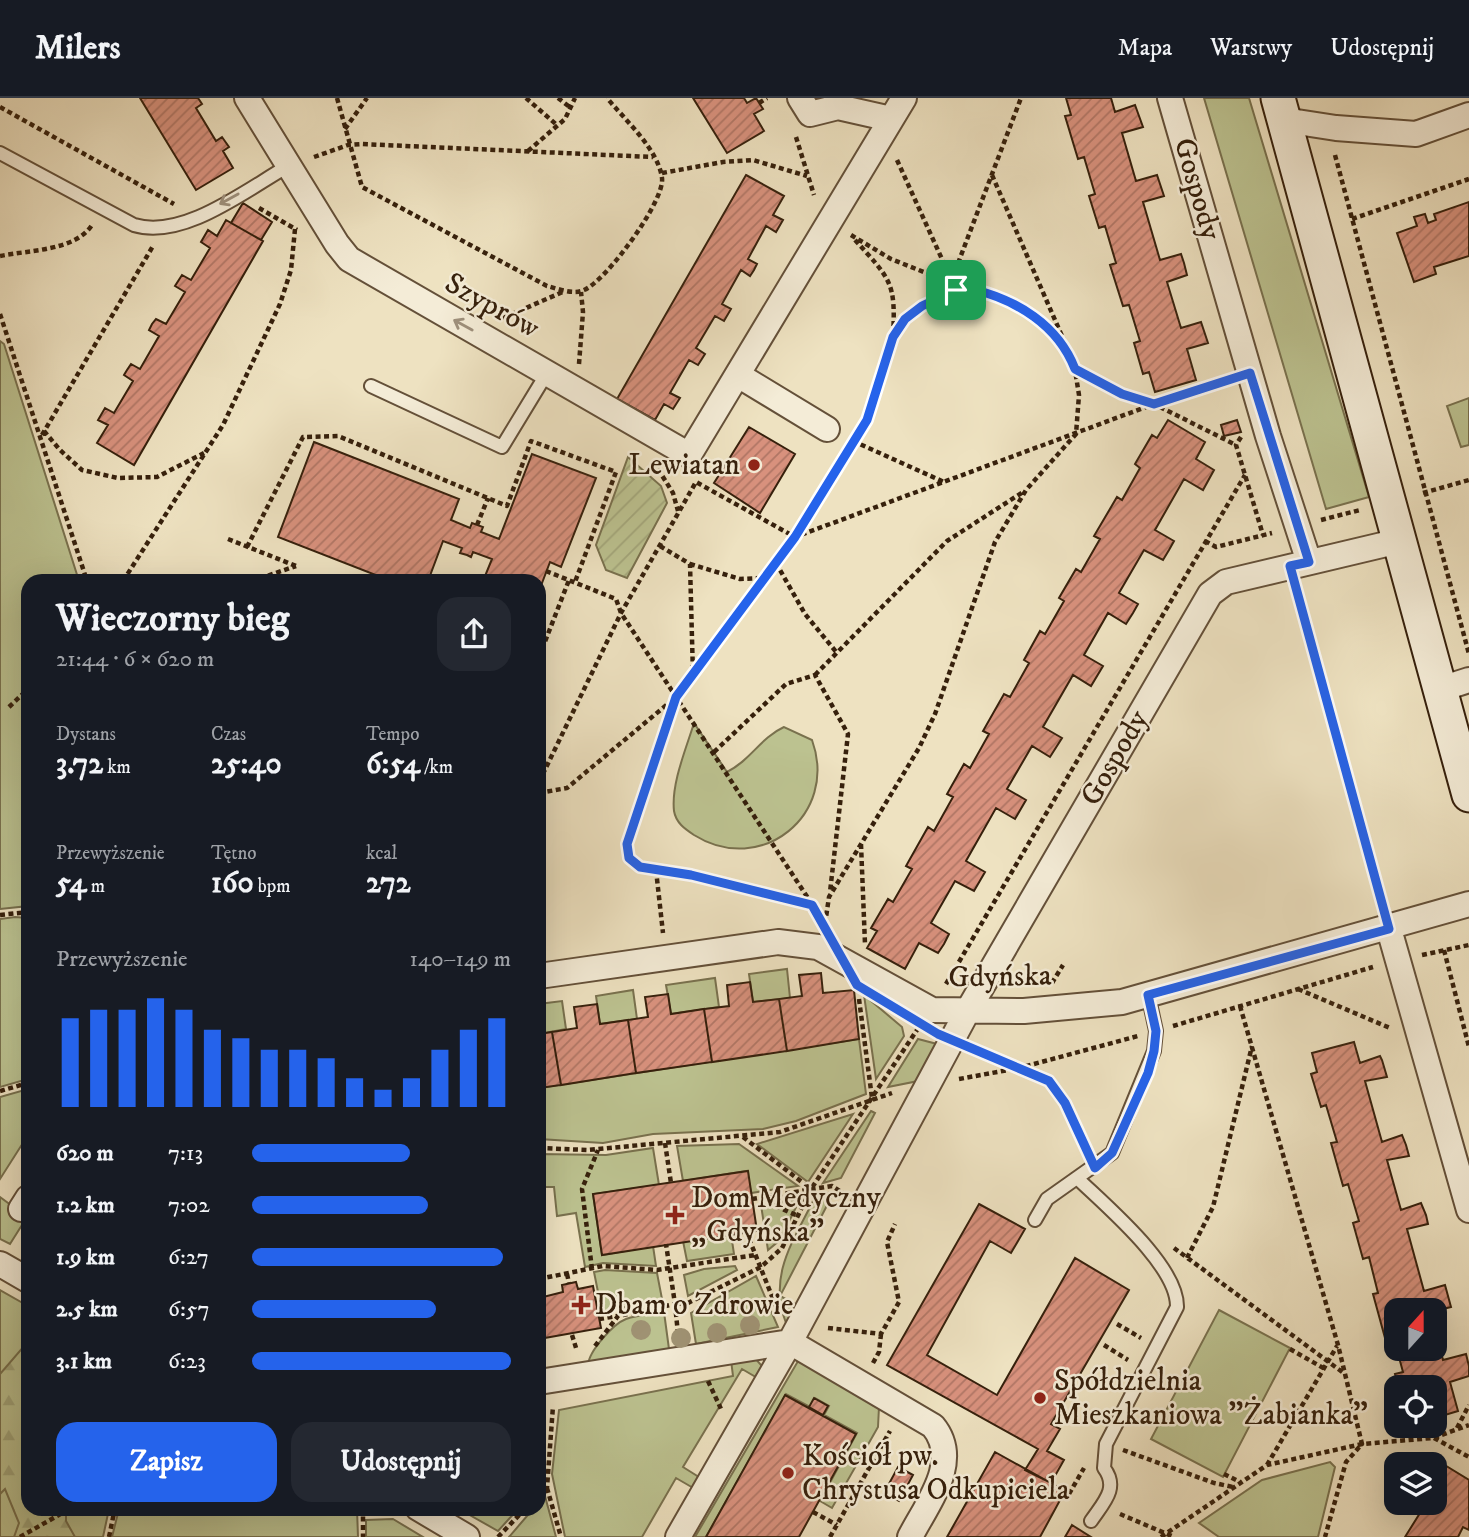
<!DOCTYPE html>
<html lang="pl">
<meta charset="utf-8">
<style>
:root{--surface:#171b24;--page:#242831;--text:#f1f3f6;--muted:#9ea1a6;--line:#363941;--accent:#2563eb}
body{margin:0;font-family:"IM FELL DW Pica",serif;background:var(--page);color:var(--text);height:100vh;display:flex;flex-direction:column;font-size:26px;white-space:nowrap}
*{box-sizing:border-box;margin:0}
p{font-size:23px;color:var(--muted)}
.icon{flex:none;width:38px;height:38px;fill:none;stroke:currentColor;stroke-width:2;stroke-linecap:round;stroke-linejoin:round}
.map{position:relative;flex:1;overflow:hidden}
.sheet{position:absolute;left:21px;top:476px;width:525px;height:942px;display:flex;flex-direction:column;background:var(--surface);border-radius:21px;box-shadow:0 7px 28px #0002}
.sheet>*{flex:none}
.needle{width:46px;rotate:21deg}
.controls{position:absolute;left:1384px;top:1200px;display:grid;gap:14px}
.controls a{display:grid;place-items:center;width:63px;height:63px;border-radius:14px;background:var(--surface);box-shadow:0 7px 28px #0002;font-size:35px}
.pin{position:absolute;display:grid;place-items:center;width:60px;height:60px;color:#fff;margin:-30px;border-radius:14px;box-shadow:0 4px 10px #0006}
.round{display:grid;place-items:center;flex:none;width:74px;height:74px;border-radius:21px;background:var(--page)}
.overview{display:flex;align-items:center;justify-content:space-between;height:119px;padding:0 35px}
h1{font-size:38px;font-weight:700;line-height:52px}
.figures{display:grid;grid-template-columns:repeat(3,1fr);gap:10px;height:119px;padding:7px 35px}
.figures div{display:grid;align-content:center}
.figures b{font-size:30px;font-weight:700}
.figures small{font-size:19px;font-weight:400}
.figures p{font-size:19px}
.chart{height:196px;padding:14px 35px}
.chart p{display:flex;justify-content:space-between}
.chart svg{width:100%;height:126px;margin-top:7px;stroke:var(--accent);stroke-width:6}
.action{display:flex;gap:14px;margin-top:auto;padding:14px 35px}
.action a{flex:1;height:80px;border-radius:21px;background:var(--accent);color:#fff;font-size:28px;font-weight:700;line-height:80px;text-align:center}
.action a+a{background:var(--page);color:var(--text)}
ul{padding:0 35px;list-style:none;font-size:23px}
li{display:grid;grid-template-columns:112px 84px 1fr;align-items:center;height:52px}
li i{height:18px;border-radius:9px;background:var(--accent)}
header{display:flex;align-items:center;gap:42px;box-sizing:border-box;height:98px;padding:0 35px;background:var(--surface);border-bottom:2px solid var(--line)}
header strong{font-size:33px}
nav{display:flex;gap:38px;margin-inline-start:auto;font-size:24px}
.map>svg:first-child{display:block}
</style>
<header>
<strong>Milers</strong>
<nav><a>Mapa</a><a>Warstwy</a><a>Udostępnij</a></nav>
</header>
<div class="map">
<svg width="1469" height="1439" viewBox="0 0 1469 1439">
<defs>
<pattern id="forest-firs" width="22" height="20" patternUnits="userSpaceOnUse" patternTransform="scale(1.75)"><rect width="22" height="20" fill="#bcc290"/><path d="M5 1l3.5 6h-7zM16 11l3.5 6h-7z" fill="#a2a67b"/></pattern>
<pattern id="garden-furrows" width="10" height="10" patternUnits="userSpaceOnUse" patternTransform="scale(1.75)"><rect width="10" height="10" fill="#bcc290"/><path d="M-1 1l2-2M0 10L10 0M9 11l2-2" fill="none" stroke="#a2a67b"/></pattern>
<pattern id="building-hatch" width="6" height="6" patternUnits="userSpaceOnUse" patternTransform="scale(1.75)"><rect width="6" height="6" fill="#d8917d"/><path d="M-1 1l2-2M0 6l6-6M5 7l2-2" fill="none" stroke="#b07665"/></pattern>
</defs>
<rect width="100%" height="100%" fill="#eee2c1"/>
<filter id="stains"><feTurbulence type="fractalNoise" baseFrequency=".00286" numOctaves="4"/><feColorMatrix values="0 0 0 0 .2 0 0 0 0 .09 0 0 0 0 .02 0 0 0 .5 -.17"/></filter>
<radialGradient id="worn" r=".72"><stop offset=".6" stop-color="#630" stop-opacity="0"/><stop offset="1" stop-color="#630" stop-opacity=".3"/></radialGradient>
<path fill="#bcc290" stroke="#79714e" stroke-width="2" d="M1204,0h45l120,399 -43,12z
M0,243l4,3 75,237h-51v325l-28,3z
M1469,300v47l-8,2 -14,-41z
M694,625l33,49c24,-12 33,-34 57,-45l28,13c27,75 -51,137 -118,95 -9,-6 -18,-12 -20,-24 -3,-27 12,-62 20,-88z
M15,819l13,1v161l-28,8v-168z
M787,871l3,29 -37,4 -4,-28z
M715,880l4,29 -48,7 -5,-29z
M633,892l4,29 -37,5 -4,-28z
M864,897l38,32 2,9 -28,43z
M562,903l4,28 -27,5v-30z
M859,941l7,55 -70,27 -33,8 -110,5 -50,9 -64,-4v-51z
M918,941l19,5 -19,37 -30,6z
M28,991v46l-28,44v-82z
M871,1013l4,2 -34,65 -18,5z
M853,1016l-45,68 -51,-38z
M739,1046l59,42 -47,7 -4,-22 -64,10 -6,-35z
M653,1050l6,37 -66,9 9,61 51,-9 3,20 -53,-3 -18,4 -9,-54 -19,3 -3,-29h-15v-33l67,1z
M834,1094l-54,104 19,10 -13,17c-19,-49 9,-84 30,-128z
M0,1099l27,20 -17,27 -10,-5z
M800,1101l-20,41 -12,10 -7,-45z
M731,1136l3,20 -47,7 -4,-20z
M735,1168l2,4 -49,26 -4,-21 20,-6z
M605,1172l52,3 5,26 -60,13 -8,-40z
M756,1178l22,51 -82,17 -5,-31z
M0,1192l28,16v202l81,1 -6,28h-103z
M1219,1212l71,38 -67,129 -72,-38z
M664,1214l5,37 -81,16c1,-14 25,-41 38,-46 11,-4 26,-5 38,-7z
M753,1258l9,10 -1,14 -19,-11 -59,98 19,12 -7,10 -19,-11 -34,59h-77l-13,-63 7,-64 174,-34 -2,-16z
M801,1258l70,41 1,8 7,2 -1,20 -46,81 -12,-7 37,-68 -33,-18 5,-9 -14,-8 -5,9 -24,-13 -80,143h-11z
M1330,1364l5,5 -17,70h-99l-20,-14 63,-43z
M545,1398l11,41h-47l24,-28 6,-1v-6z
M119,1411h238l1,28h-246z
M459,1411l59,-1v1l-20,22z
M393,1421l30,18h-57v-17z"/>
<path fill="url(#forest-firs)" stroke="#79714e" stroke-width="2" d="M25,1247h3v163l38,1v12l9,16h-61l5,-14 -14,-34 -5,5v-120z"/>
<path fill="url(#garden-furrows)" stroke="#79714e" stroke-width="2" d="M628,359l33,29 6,17 -40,75 -21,-8 -10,-25z"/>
<path fill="url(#building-hatch)" stroke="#36200c" stroke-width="2" d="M140,0h58l4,6 -6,4 20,33 6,-4 7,10 -6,4 10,17 -37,22z
M693,0h51l3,5 9,-5 7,11 -9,5 10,17 -37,22z
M1066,0h45l4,14 20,-7 8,22 -21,6 14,48 21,-6 7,21 -21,6 17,58 21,-6 3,9 3,12 -20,7 14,46 20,-6 7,21 -21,6 9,31 -41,12 -6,-20 -6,2 -9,-31 6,-2 -11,-36 -6,1 -13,-41 6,-2 -11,-37 -6,2 -10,-32 6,-2 -11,-37 -6,2 -13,-43 6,-1z
M746,77l38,21 -11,19 10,5 -7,12 -10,-6 -18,33 9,5 -3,6 -4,6 -9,-6 -19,34 9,5 -7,12 -9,-5 -19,32 9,6 -7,11 -9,-5 -19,33 10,5 -7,11 -9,-5 -9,16 -38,-21z
M1469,104v54l-35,11 2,7 -22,8 -17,-49 20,-7 -3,-9 11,-3 3,9 8,-3 -2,-6z
M243,105l29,19 -11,18 -30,-17z
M226,122l37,21 -129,224 -37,-22 11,-18 -10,-5 7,-12 9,5 19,-32 -9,-6 3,-5 4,-6 9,5 19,-33 -10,-6 3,-6 4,-5 10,5 19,-32 -10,-6 7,-11 9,5 19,-32 -9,-6 7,-12 9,6z
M1168,322l37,22 -9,17 18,11 -11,20 -19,-11 -29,51 19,11 -5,9 -6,10 -19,-10 -25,43 19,11 -5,9 -7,11 -18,-11 -24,42 19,11 -12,20 -18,-11 -30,52 19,11 -12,19 -18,-11 -25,43 19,11 -11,19 -19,-11 -30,53 19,11 -11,19 -19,-10 -24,42 18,11 -5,10 -6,9 -19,-10 -14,26 -38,-21 10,-17 -6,-3 17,-29 5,3 19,-33 -6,-3 22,-39 6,4 19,-34 -6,-3 17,-30 6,4 19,-34 -6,-3 21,-37 6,3 19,-34 -5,-3 16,-29 5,3 19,-33 -5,-3 17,-29 5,3 19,-33 -6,-3 23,-39 5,3 18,-32 -5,-4 17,-29 5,3z
M1237,322l4,12 -17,4 -3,-11z
M749,329l46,27 -35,59 -46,-30z
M314,344l145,57 -8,21 19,8 2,-5 11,4 -2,5 18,7 33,-85 64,24 -35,89 -11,-5 -11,29v-10h-56l9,-22 -19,-7 -2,5 -4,-2 -7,-2 2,-5 -19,-7 -15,40h-37l-113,-44z
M821,875l2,20 31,-3 5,49 -72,12 -8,-52 23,-3 -3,-21z
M750,884l3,20 26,-3 8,52 -75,11 -8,-53 25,-3 -2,-21z
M668,896l3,20 33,-5 8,53 -76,11 -8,-53 20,-3 -3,-20z
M597,906l3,20 28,-4 8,53 -75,12 -9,-53 25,-4 -3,-21z
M552,934l9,53 -22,3v-54z
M1354,944l6,21 20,-7 2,4 5,17 -22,4 17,61 20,-7 4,10 3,11 -22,4 14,50 20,-7 5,12 2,9 -21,5 17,62 21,-6 6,22 -16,4h-39v38h39v-19l8,30 23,-6 3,12v10l-19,6 8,29 -23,7v-30h-36l-4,-14 8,-2 -10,-37 -8,3 -12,-44 5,-1 -9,-36 -6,2 -10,-36 6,-2 -11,-37 -5,2 -12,-43 6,-1 -11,-37 -5,2 -10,-33 6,-2 -5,-19z
M748,1073l9,60 -155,24 -9,-61z
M979,1106l46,25 -14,24 -21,-12 -63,114 70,40 78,-137 54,32 -78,134 9,5 -13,22 17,9 -13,23 -26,-13 13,-21 -151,-84z
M576,1184l2,7 15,-3 8,42 -62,11v-41l24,-6 -1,-7z
M785,1297l71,39 -57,103h-93z
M814,1300l14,8 -5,9 -14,-8z
M995,1354l70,39 -25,46h-93z
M1443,1366l26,16v50l-6,-3 -5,10h-53l15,-24 -4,-3 4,-7h15v-22l11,-13z
M898,1369l15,8 -14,26 -15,-8z
M1072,1427l19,12h-26z"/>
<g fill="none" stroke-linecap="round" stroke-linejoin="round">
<defs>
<path id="lane" d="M0,55l134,72c49,15 112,-35 154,-59
M371,288l131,61 45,-74
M1077,1080c29,28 101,88 100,129l-71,137 -2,24c15,20 0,34 -13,53
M1035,1122l12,-21 65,-46 42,-102 2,-20 -8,-37"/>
<path id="street" d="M247,0l90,146 12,15 340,196 215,-357
M800,0l10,16 28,-7 53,12
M1170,0l98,338 41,126
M1284,22l52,8 80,6 53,-19
M738,277l89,54
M1441,591l28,-9
M1389,831l80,281
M539,878l239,-34 40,5 114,63 92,1 98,-9 347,-98
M21,1111l7,-11
M0,1166l28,16
M539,1284l251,-40 143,84c29,35 -6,78 -23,111
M418,1410l49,29
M678,1439l112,-195 177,-330 243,-418 16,-12 173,-41"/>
<path id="secondary" d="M1278,0l191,697"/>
</defs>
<use href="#lane" stroke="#645039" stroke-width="16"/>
<use href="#street" stroke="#645039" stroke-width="28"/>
<use href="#secondary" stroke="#36200c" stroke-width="37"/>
<path stroke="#36200c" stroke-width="4.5" stroke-dasharray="5 3.5" stroke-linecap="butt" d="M337,0l25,89 185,99c12,3 26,9 37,4 22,-9 81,-89 78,-112 -4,-29 -37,-58 -55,-80
M526,0l32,28
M558,0l13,10
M759,5l8,-5
M0,9l174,97
M345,31l22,-31
M796,39l18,58
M528,53l37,-32 10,-21
M1335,57l134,499
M314,59l34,-12 14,-1 291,13
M897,62l59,130
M662,75l61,-11 30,-2 54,16
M992,77l73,168
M259,110l38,22
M1352,121l117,-40
M851,137l40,24 63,25
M855,142c36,40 41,42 38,97
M0,158c29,-6 75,-5 92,-31
M952,181l69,-181
M0,216l87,267
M503,220l62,-27
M579,266l4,-52 -2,-20
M44,333l16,19 22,20 36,8 39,-1 47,-24
M42,337l111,-189
M1241,339l-5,8 27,90
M853,343l91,41
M658,371l15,24 5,18
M1423,395l46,-13
M1321,422l39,-10
M477,427l11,-27
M228,441l68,27
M1205,443l11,6 56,-14
M660,448l30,18 3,111
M247,449l56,-110 35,-1 169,70 24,-65 85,31 -41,110
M776,465l29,51 32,39
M690,466l50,15 23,-1
M546,473l70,28 5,14 202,308
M123,483l100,-156 57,-121 11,-34 4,-41
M252,483l44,-15
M1296,491l86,313
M539,559l30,-77
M815,577l132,-134 76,-49
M676,599l-49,147 2,14 11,9 51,8 120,29
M9,609l19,-18
M714,654l72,-68 29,-9 33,59 -18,158
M539,684l82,-169 75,-131 99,55 359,-133 82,41
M539,695l28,-5 109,-91 119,-160 72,-117 26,-83 12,-18 16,-13 35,-16h16l28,6 21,12 45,38 9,23 47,26 32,9 71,-23
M861,746l4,100
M656,772l7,63
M0,817l28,-3
M825,826l4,-27 90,-149 16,-34 60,-172 31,-52 50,-56 3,-39 -4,-25
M1444,852l25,97
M1422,857l47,-10
M1052,885l11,-18
M946,886l299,-509
M1298,891l92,39
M859,901l13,99
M1240,908l98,339 24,99 71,-6 36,-13
M1173,928l200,-59
M973,951l76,32 16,22 21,45
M959,981l60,-11 119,-32
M0,993l28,-8
M743,1039l68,52
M665,1045l6,40
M539,1050l49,2 192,-18 112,-39
M752,1101l80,-13 11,7
M760,1101l38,17
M746,1133l31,78
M1174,1150l171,126
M1187,1160l26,-51 39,-161
M592,1171l-10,-80 16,-39
M567,1176l2,9
M539,1181l64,-13 54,4 98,-15
M599,1221l18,-3
M1117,1226l24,14
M828,1230l53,6 18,-32 -12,-60 8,-18
M678,1236l-3,-30 13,-1 73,-36 21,-19 29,-59 106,-159
M572,1237l5,16
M1104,1247l24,15
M595,1248l23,-30 57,-12 -9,-60
M1290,1251l35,20
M873,1265l6,-11 2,-18
M708,1283l14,30
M1457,1330l12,-23
M1434,1340l35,19
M1123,1352l91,33 19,4
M1267,1367l70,-119
M1224,1376l16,8
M547,1390l14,49
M1069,1396l15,-26
M539,1398l8,-8 6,-82
M363,1410v29
M813,1414l24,13
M1120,1416l54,23
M20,1439l51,-29
M109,1439l6,-29
M498,1439l28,-29
M830,1439l60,-106
M1161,1439l106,-72 95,-21 -16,18 -21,75"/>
<use href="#lane" stroke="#f4ecd7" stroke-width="12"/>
<use href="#street" stroke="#f4ecd7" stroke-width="24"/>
<use href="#secondary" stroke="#f4ecd7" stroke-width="33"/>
</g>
<g fill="#9f9273">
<circle cx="750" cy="1227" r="10"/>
<circle cx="641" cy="1232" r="10"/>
<circle cx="717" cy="1235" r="10"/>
<circle cx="681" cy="1240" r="10"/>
</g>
<defs><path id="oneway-shaft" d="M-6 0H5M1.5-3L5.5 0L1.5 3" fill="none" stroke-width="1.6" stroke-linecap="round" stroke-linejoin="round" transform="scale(1.75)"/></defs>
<g stroke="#9e907c">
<use href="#oneway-shaft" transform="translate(229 101) rotate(151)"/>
<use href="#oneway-shaft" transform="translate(463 227) rotate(-151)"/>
</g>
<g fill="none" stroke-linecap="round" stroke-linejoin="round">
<defs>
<path id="route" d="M972,191c45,11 86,36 103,80l47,25 32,10 96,-31 59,189 -19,4 99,363 -241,66 8,36 -2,20 -6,22 -36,80 -17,15 -30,-65 -16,-22 -111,-47 -81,-49 -45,-80 -121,-30 -51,-8 -11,-9 -2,-14 49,-147 119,-160 72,-117 26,-83 12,-18 17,-13 34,-16z"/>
</defs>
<use href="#route" stroke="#fff" stroke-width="14"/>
<use href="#route" stroke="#2563eb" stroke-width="9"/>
</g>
<g fill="#8f2418" stroke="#f4ecd7" stroke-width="2.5">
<circle cx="754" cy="367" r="7"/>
<path d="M671.5 1106.5h7v7h7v7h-7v7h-7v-7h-7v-7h7z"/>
<path d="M577.5 1196.5h7v7h7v7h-7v7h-7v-7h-7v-7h7z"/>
<circle cx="1040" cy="1300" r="7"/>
<circle cx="788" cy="1375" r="7"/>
</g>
<g text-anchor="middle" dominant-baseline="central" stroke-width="5" stroke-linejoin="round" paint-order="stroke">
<g font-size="30" fill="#36200c" stroke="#f4ecd7">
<text transform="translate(1197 91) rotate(74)">Gospody</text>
<text transform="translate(492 208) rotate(29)">Szyprów</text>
<text transform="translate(1115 660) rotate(-60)">Gospody</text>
<text transform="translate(1000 879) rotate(-1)">Gdyńska</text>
</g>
<g font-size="30" fill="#36200c" stroke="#f4ecd7" text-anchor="start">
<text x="740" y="367" text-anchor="end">Lewiatan</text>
<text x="691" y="1100">Dom Medyczny<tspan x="691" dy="34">„Gdyńska”</tspan></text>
<text x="595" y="1207">Dbam o Zdrowie</text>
<text x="1054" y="1283">Spółdzielnia<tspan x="1054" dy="34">Mieszkaniowa "Żabianka"</tspan></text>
<text x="802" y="1358">Kościół pw.<tspan x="802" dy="34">Chrystusa Odkupiciela</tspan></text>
</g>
</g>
<rect width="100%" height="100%" filter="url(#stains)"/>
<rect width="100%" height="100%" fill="url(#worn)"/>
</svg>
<div class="controls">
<a><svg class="needle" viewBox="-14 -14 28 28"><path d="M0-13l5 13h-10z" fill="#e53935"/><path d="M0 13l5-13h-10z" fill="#9ea1a6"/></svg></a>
<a><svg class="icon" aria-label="locate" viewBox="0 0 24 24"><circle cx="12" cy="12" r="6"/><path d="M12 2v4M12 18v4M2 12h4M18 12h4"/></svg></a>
<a><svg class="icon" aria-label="layers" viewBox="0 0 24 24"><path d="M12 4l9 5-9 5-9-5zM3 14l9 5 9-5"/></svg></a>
</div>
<div class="pin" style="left:956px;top:192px;background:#1e9e55"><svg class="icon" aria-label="arrive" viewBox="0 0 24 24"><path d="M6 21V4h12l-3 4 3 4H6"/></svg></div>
<section class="sheet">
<div class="overview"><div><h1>Wieczorny bieg</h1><p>21:44 · 6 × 620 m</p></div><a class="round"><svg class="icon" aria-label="share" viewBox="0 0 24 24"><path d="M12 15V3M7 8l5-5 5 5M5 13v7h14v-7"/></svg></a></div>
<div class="figures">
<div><p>Dystans</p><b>3.72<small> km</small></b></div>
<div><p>Czas</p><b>25:40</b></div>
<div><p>Tempo</p><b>6:54<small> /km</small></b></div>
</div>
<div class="figures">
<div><p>Przewyższenie</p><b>54<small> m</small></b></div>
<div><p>Tętno</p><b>160<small> bpm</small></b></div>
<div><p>kcal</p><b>272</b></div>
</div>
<div class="chart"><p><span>Przewyższenie</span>140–149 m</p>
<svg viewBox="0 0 160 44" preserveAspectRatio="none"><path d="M5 44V13M15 44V10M25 44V10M35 44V6M45 44V10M55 44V17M65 44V20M75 44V24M85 44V24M95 44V27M105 44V34M115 44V38M125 44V34M135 44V24M145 44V17M155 44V13"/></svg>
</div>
<ul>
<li><b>620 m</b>7:13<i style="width:61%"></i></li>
<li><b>1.2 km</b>7:02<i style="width:68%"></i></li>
<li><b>1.9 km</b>6:27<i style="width:97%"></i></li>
<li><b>2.5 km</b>6:57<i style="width:71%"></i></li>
<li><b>3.1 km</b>6:23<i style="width:100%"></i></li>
</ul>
<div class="action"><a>Zapisz</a><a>Udostępnij</a></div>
</section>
</div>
